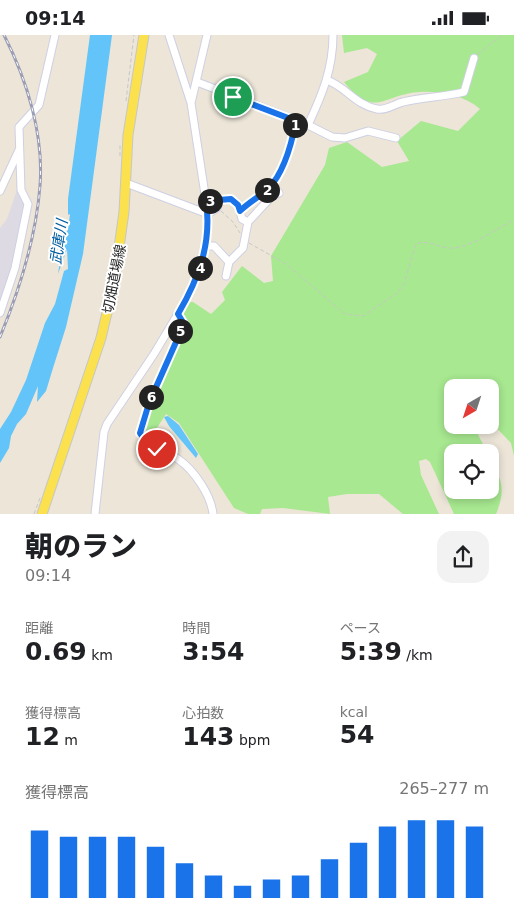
<!DOCTYPE html>
<html lang="ja">
<meta charset="utf-8">
<style>
:root{--surface:#fff;--page:#f2f2f2;--text:#202124;--muted:#757577;--accent:#1a73e8}
body{margin:0;font-family:"DejaVu Sans","Noto Sans JP",sans-serif;background:var(--page);color:var(--text);height:100vh;display:flex;flex-direction:column;font-size:19px;white-space:nowrap}
*{box-sizing:border-box;margin:0}
p{font-size:16px;color:var(--muted)}
.icon{flex:none;width:28px;height:28px;fill:none;stroke:currentColor;stroke-width:2;stroke-linecap:round;stroke-linejoin:round}
.map{position:relative;height:479px;overflow:hidden}
.panel{display:flex;flex-direction:column;background:var(--surface);flex:1}
.panel>*{flex:none}
.needle{width:32px;rotate:219deg}
.tools{position:absolute;left:444px;top:344px;display:grid;gap:10px}
.tools a{display:grid;place-items:center;width:55px;height:55px;border-radius:10px;background:var(--surface);box-shadow:0 2px 8px #0003;font-size:25px}
.pin{position:absolute;display:grid;place-items:center;width:42px;height:42px;color:#fff;margin:-21px;border:2px solid #fff;border-radius:50%;box-shadow:0 1px 5px #0007}
.km{position:absolute;width:25px;height:25px;margin:-12px;border-radius:50%;background:#222;color:#fff;font-size:14px;line-height:25px;text-align:center}
.round{display:grid;place-items:center;flex:none;width:52px;height:52px;border-radius:15px;background:var(--page)}
.overview{display:flex;align-items:center;justify-content:space-between;height:85px;padding:0 25px}
h1{font-size:28px;font-weight:800;line-height:38px}
.metrics{display:grid;grid-template-columns:repeat(3,1fr);gap:8px;height:85px;padding:5px 25px}
.metrics div{display:grid;align-content:center}
.metrics b{font-size:25px;font-weight:800}
.metrics small{font-size:14px;font-weight:400}
.metrics p{font-size:14px}
.chart{height:140px;padding:10px 25px}
.chart p{display:flex;justify-content:space-between}
.chart svg{width:100%;height:90px;margin-top:5px;stroke:var(--accent);stroke-width:6}
.status{display:flex;justify-content:space-between;align-items:center;height:35px;padding:0 25px;background:var(--surface);direction:ltr}
.status svg{height:14px;fill:currentColor}
.map>svg:first-child{display:block}
</style>
<div class="status"><b>09:14</b><svg viewBox="0 0 49 12"><path d="M0 12V9h3v3zM5 12V6h3v6zM10 12V3h3v9zM15 12V0h3v12zM26 1h20v11H26zM47 4h2v5h-2z"/></svg></div>
<div class="map">
<svg width="514" height="479" viewBox="0 0 514 479">
<rect width="100%" height="100%" fill="#ece5d8"/>
<path fill="#dddae4" d="M18,152l13,17 -20,81 -11,33v-90l7,-9z"/>
<path fill="#a7e890" d="M342,0h172v421l-3,-13 -21,-22v-34h-38v38h21l14,27 -35,1v37h38v-32c12,21 16,32 6,56h-42l-24,-52 -4,-3 -7,2 2,14 18,39h-36l-24,-20h-32l-19,3 2,17 -47,-6 -21,1 -2,5h-12l-14,-6 -55,-85 -13,-9 -17,26 -7,-6 14,-41 29,-68 -4,-11 6,-12h6l18,12 14,-14 -3,-8 20,-26 22,17 9,-2 -2,-25 54,-91 4,-17 18,-6 35,25 27,-6 -12,-20 24,-20 37,10 22,-22c-16,-14 -39,-18 -61,-17 -35,2 -45,28 -75,-10l24,-10 9,-18 -10,-6 -23,5z"/>
<path fill="#62c4f8" d="M90,0h22l-29,219 -17,73 -13,41 -7,23 -9,11 1,-16 -12,28 -9,10 -6,12 -2,12 -9,15v-34l11,-17 15,-32 19,-57 10,-19 9,-33 4,-2 -1,-20 -9,25 6,-40 4,-4 2,-16 -2,1v-16z
M168,381l11,9 19,29 -2,4 -27,-32 -5,-9z"/>
<g fill="none" stroke-linecap="round" stroke-linejoin="round">
<defs>
<path id="minor" d="M327,45c19,7 30,26 50,29 9,2 17,-5 26,-7 20,-5 41,-5 61,-10l10,-34
M197,47l111,43 24,12 13,1 23,-7 28,7
M191,68l16,-68
M308,90c14,-30 25,-56 25,-90
M126,148l82,31 9,-6
M0,156l19,-41
M206,166l25,-2 7,5 4,15 6,3 24,-26 7,-3
M240,176c8,-8 19,-14 28,-22 16,-16 24,-47 28,-69
M206,211h8l15,16
M226,241l3,-14 14,-14 5,-26
M0,278l15,-45 13,-64 -7,-14 -2,-63 20,-22 16,-70
M177,279l7,10 -35,79 -9,30c6,16 25,17 38,26 16,11 33,36 35,55
M95,479l9,-82 3,-8 47,-70 28,-47 14,-29 10,-33 2,-31 -17,-111 -22,-68"/>
<path id="major" d="M42,479l59,-176 13,-55 10,-71 4,-77 16,-100"/>
</defs>
<use href="#minor" stroke="#ced0e3" stroke-width="9"/>
<use href="#major" stroke="#c7c7c7" stroke-width="11"/>
<path stroke="#c7c7c7" stroke-width="1" stroke-dasharray="4 2.5" stroke-linecap="butt" d="M478,19l24,-19
M126,66l8,-66
M120,121v-11
M221,176l12,11 7,11
M249,208l37,21 59,50 18,2 33,-22 8,-10 12,-40c12,-6 25,6 38,4 17,-1 44,-20 60,-28
M34,479l6,-16"/>
<use href="#minor" stroke="#fff" stroke-width="7"/>
<use href="#major" stroke="#fce14e" stroke-width="9"/>
<defs>
<path id="rail" d="M0,302c19,-46 36,-100 40,-151 4,-51 -13,-106 -36,-151"/>
</defs>
<use href="#rail" stroke="#9b9db5" stroke-width="3"/>
<use href="#rail" stroke="#fff" stroke-width="1" stroke-dasharray="4" stroke-linecap="butt"/>
</g>
<g fill="none" stroke-linecap="round" stroke-linejoin="round">
<defs>
<path id="route" d="M157,414l-10,-6 -7,-10 9,-30 35,-79 -6,-10c21,-36 34,-71 28,-113l25,-2 7,6 2,6c8,-8 19,-14 28,-22 16,-16 24,-47 28,-68l-63,-24"/>
</defs>
<use href="#route" stroke="#fff" stroke-width="10"/>
<use href="#route" stroke="#1a73e8" stroke-width="6"/>
</g>
<g text-anchor="middle" dominant-baseline="central" stroke-width="4" stroke-linejoin="round" paint-order="stroke">
<g font-size="14" fill="#282828" stroke="#fff">
<text transform="translate(114 244) rotate(-79)">切畑道場線</text>
</g>
<g font-size="15" font-style="italic" fill="#035fa2" stroke="#fff">
<text transform="translate(59 207) rotate(-81)">武庫川</text>
</g>
</g>
</svg>
<div class="tools">
<a><svg class="needle" viewBox="-14 -14 28 28"><path d="M0-13l5 13h-10z" fill="#e53935"/><path d="M0 13l5-13h-10z" fill="#757577"/></svg></a>
<a><svg class="icon" aria-label="locate" viewBox="0 0 24 24"><circle cx="12" cy="12" r="6"/><path d="M12 2v4M12 18v4M2 12h4M18 12h4"/></svg></a>
</div>
<div class="pin" style="left:233px;top:62px;background:#1e9e55"><svg class="icon" aria-label="arrive" viewBox="0 0 24 24"><path d="M6 21V4h12l-3 4 3 4H6"/></svg></div>
<div class="pin" style="left:157px;top:414px;background:#d93025"><svg class="icon" aria-label="check" viewBox="0 0 24 24"><path d="M5 12l5 5 9-10"/></svg></div>
<b class="km" style="left:295px;top:90px">1</b>
<b class="km" style="left:267px;top:155px">2</b>
<b class="km" style="left:210px;top:166px">3</b>
<b class="km" style="left:200px;top:233px">4</b>
<b class="km" style="left:180px;top:296px">5</b>
<b class="km" style="left:151px;top:362px">6</b>
</div>
<section class="panel">
<div class="overview"><div><h1>朝のラン</h1><p>09:14</p></div><a class="round"><svg class="icon" aria-label="share" viewBox="0 0 24 24"><path d="M12 15V3M7 8l5-5 5 5M5 13v7h14v-7"/></svg></a></div>
<div class="metrics">
<div><p>距離</p><b>0.69<small> km</small></b></div>
<div><p>時間</p><b>3:54</b></div>
<div><p>ペース</p><b>5:39<small> /km</small></b></div>
</div>
<div class="metrics">
<div><p>獲得標高</p><b>12<small> m</small></b></div>
<div><p>心拍数</p><b>143<small> bpm</small></b></div>
<div><p>kcal</p><b>54</b></div>
</div>
<div class="chart"><p><span>獲得標高</span>265–277 m</p>
<svg viewBox="0 0 160 44" preserveAspectRatio="none"><path d="M5 44V11M15 44V14M25 44V14M35 44V14M45 44V19M55 44V27M65 44V33M75 44V38M85 44V35M95 44V33M105 44V25M115 44V17M125 44V9M135 44V6M145 44V6M155 44V9"/></svg>
</div>
</section>
